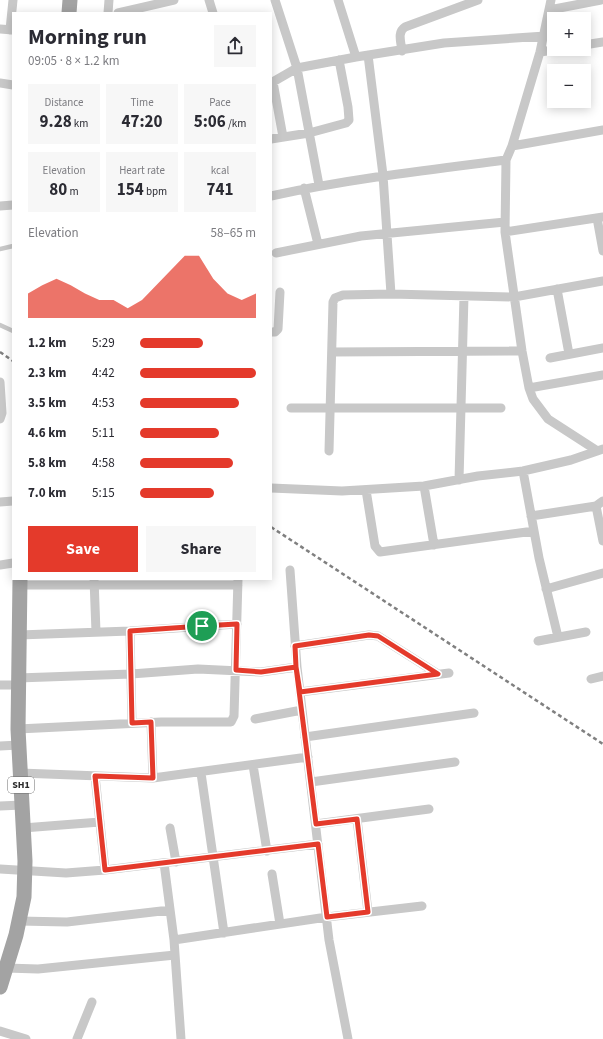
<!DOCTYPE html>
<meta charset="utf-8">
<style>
:root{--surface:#fff;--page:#f7f7f7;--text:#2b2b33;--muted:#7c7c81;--accent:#e43a2b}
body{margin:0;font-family:"Source Sans 3",sans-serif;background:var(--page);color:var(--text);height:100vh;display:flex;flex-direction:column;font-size:15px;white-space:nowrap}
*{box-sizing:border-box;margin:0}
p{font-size:13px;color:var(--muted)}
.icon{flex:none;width:22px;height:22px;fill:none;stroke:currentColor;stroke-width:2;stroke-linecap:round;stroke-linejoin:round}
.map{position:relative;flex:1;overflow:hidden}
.panel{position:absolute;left:12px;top:12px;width:260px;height:568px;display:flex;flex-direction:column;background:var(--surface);border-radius:0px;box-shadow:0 2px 10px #0003}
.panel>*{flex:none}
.buttons{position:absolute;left:547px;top:12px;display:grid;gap:8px}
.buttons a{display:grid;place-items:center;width:44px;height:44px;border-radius:0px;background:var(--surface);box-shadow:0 2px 10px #0003;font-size:20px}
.pin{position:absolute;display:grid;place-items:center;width:34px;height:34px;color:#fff;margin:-17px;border:2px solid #fff;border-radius:50%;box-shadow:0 1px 4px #0007}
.round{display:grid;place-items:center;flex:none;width:42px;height:42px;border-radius:0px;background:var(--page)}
.summary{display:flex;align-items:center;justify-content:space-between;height:68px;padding:0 16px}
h1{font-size:22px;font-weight:700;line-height:30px}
.stats{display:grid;grid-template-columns:repeat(3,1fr);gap:6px;height:68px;padding:4px 16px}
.stats div{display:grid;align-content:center;border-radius:0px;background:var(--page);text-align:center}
.stats b{font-size:17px;font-weight:700}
.stats small{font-size:11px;font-weight:400}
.stats p{font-size:11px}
.chart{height:112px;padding:8px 16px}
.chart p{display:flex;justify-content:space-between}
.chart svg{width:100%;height:72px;margin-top:4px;fill:var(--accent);opacity:.7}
.button{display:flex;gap:8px;margin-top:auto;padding:8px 16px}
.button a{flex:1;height:46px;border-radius:0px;background:var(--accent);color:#fff;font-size:16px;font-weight:700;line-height:46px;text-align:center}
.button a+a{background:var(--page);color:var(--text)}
ul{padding:0 16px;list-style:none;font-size:13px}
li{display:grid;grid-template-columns:64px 48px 1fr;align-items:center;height:30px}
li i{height:10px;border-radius:5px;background:var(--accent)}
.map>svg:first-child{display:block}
</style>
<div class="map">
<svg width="603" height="1039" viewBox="0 0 603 1039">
<rect width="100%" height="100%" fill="#fff"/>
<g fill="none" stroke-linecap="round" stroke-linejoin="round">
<path stroke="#c8c8c8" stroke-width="4.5" d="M0,249l13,-3
M0,325l13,6"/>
<path stroke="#c8c8c8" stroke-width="9" d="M209,0l4,13
M275,0l22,68 22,117
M549,10l52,-10
M108,13l1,-13
M118,13l56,-13
M0,29l13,1
M10,30l3,-30
M584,45l19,-3
M402,51c-1,-9 -5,-19 3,-24l73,-27
M540,52l21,-3
M368,55l15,120 8,119
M356,57l88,-14 101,-7
M273,82l10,55
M0,83l13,2
M271,83l26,-15 59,-11 -18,-57
M271,139l38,-6 37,-10 3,-3 -1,-13 -9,-47
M512,146l91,-16
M506,160l-1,72 17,119 7,37 4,11 15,20 48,31
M304,188l14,56
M271,196c78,-17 156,-26 235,-36l6,-14 28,-94 11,-52
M0,206l13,-1
M597,218l6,33
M505,232l98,-15
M276,253l85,-17 144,-14
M557,289l12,65
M271,332h4l3,-3 2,-37
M332,352l190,-1
M550,358l53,-10
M0,382l2,31 -2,6
M529,388l74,-13
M291,408h210
M329,451l4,-149 2,-4 8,-3 48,-1 123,3 89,-16
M523,471l16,87 19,79
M459,480l5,-184
M424,486l10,59
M271,488l71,3 82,-5 54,-10 45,-5 48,-11 32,-11
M366,490l9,56 5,6 154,-21
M0,502l13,-1
M596,506l7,35
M531,516l65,-10 7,-5
M0,565l13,-2
M290,570l7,97 32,273 19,99
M94,579l2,53
M20,585h218
M546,589l57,-16
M130,631l2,92
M19,635l111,-4 107,-7
M538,641l48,-9
M295,646l74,-11 9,1 60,38
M18,678l113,-4 67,-5 63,3 36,-5
M591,679l12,-3
M0,685h18
M300,692l149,-19
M255,719l47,-9
M151,722l2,56
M18,729l143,-7h70l3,-6 4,-137
M305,737l169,-24
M0,746l19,-1
M253,765l14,86
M20,773l133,5 155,-21
M201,773l23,160
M95,776l10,94
M311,782l144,-20
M0,806l22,-1
M357,819l11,93
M316,824l113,-15
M23,828l77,-6
M170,828l6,34
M164,863l10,77 7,99
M0,869l66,4 39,-3 213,-26
M272,874l8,50
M19,921l48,1 103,-12
M174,940l153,-23 95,-11
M6,968l32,1 137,-14
M0,1031l26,8
M77,1039l15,-37"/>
<path stroke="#a3a3a3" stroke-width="15" d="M69,13l1,-13
M0,987l16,-52 8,-38 1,-36 -7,-132 2,-150"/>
<path stroke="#808080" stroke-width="2.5" stroke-dasharray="4 3" stroke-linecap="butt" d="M0,352l13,9
M271,527l332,217"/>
</g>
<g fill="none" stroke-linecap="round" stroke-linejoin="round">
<defs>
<path id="route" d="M202,626l-72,5 2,92 19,-1 2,56 -58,-2 10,94 213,-26 9,73 41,-5 -11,-93 -41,5 -20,-157 -1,-21 74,-11 9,1 60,38 -138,18 -4,-25 -35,5 -25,-2 1,-46 -35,2"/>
</defs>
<use href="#route" stroke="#fff" stroke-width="8"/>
<use href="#route" stroke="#e43a2b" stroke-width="5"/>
</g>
<g text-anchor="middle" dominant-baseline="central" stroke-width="4" stroke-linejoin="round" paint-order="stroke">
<rect fill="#fff" stroke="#6b6b6b" stroke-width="1" x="8" y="777" width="26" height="16" rx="3"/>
<g font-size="10" font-weight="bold" fill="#2b2b2b">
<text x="21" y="785">SH1</text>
</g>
</g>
</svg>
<div class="buttons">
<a>+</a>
<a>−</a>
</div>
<div class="pin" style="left:202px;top:626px;background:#1e9e55"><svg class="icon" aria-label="arrive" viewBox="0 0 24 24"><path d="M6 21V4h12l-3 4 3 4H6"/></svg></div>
<section class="panel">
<div class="summary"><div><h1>Morning run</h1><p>09:05 · 8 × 1.2 km</p></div><a class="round"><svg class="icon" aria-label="share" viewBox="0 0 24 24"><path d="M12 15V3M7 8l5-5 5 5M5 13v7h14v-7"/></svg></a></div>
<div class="stats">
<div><p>Distance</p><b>9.28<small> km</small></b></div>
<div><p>Time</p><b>47:20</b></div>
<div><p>Pace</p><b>5:06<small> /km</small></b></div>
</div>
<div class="stats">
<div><p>Elevation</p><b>80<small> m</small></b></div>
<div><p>Heart rate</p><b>154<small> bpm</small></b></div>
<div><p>kcal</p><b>741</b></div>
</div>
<div class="chart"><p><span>Elevation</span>58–65 m</p>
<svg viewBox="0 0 160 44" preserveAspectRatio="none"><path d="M0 44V29L10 24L20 20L30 24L40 29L50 33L60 33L70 38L80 33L90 24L100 15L110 6L120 6L130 20L140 29L150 33L160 29V44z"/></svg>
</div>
<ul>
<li><b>1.2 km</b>5:29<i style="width:54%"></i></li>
<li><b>2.3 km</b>4:42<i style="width:100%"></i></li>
<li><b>3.5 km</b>4:53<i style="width:85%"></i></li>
<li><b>4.6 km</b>5:11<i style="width:68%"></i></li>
<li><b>5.8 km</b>4:58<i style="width:80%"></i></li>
<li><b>7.0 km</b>5:15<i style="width:64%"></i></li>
</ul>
<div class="button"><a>Save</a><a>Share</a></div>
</section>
</div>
